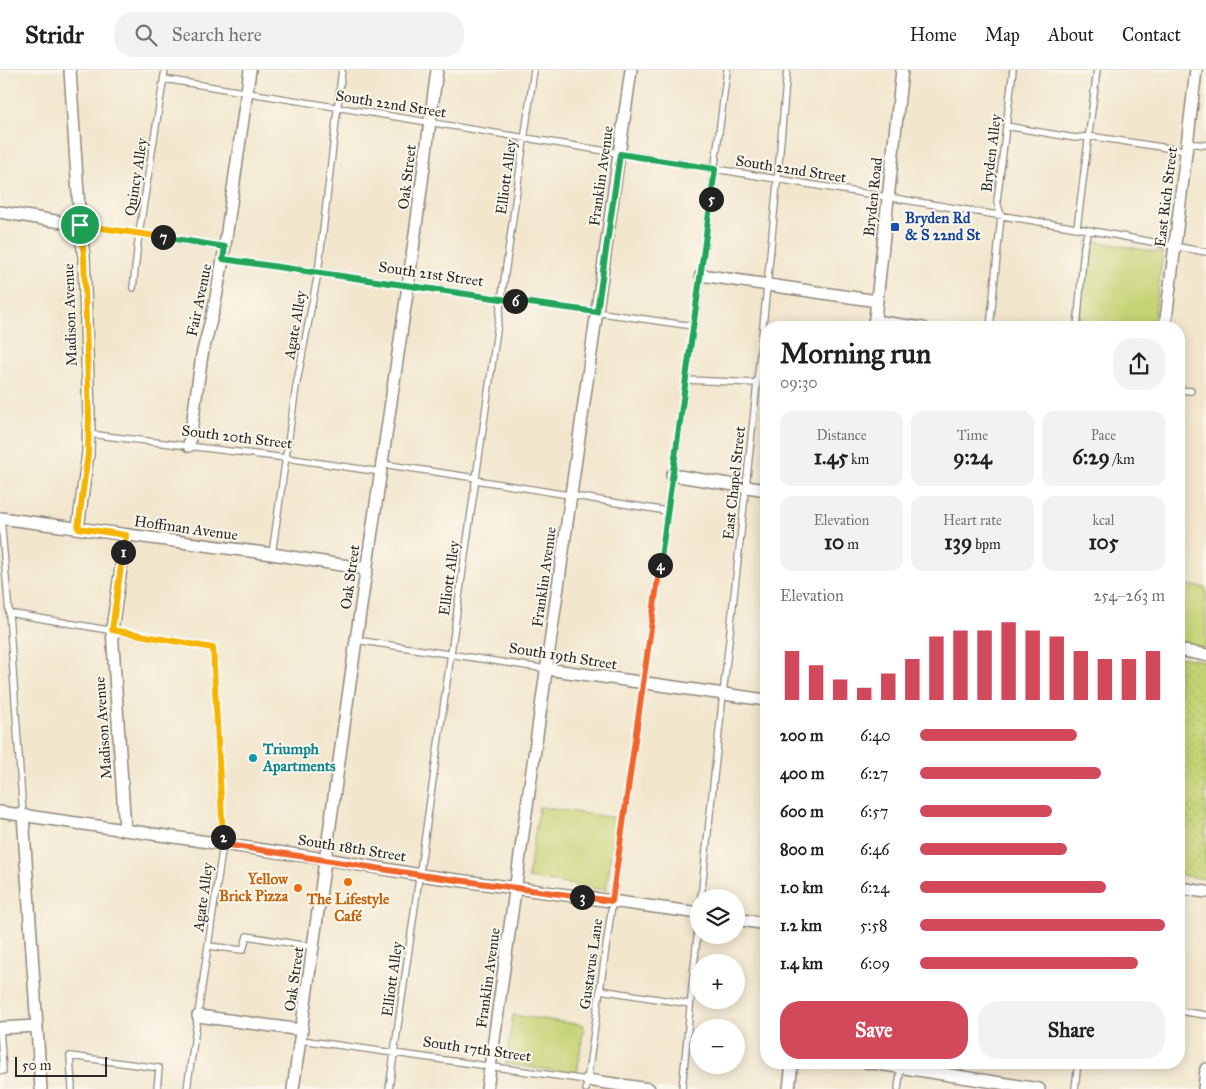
<!DOCTYPE html>
<meta charset="utf-8">
<style>
:root{--surface:#fff;--page:#f2f2f2;--text:#202124;--muted:#757577;--line:#e0e0e0;--accent:#d1495b}
body{margin:0;font-family:"IM FELL Great Primer",serif;background:var(--page);color:var(--text);height:100vh;display:flex;flex-direction:column;font-size:19px;white-space:nowrap}
*{box-sizing:border-box;margin:0}
p{font-size:16px;color:var(--muted)}
.icon{flex:none;width:28px;height:28px;fill:none;stroke:currentColor;stroke-width:2;stroke-linecap:round;stroke-linejoin:round}
.map{position:relative;flex:1;overflow:hidden}
.details{position:absolute;left:760px;top:251px;width:425px;height:748px;display:flex;flex-direction:column;background:var(--surface);border-radius:20px;box-shadow:0 2px 12px #0003}
.details>*{flex:none}
.buttons{position:absolute;left:690px;top:819px;display:grid;gap:10px}
.buttons a{display:grid;place-items:center;width:55px;height:55px;border-radius:50%;background:var(--surface);box-shadow:0 2px 12px #0003;font-size:25px}
.scale{position:absolute;left:15px;bottom:12px;width:92px;box-sizing:border-box;padding-left:5px;border:2px solid #2b2b2b;border-top:0;font-size:14px;line-height:18px;white-space:nowrap;color:#2b2b2b;-webkit-text-stroke:4px #fbf7ec;paint-order:stroke}
.pin{position:absolute;display:grid;place-items:center;width:42px;height:42px;color:#fff;margin:-21px;border:2px solid #fff;border-radius:50%;box-shadow:0 1px 5px #0007}
.km{position:absolute;width:25px;height:25px;margin:-12px;border-radius:50%;background:#222;color:#fff;font-size:14px;line-height:25px;text-align:center}
.round{display:grid;place-items:center;flex:none;width:52px;height:52px;border-radius:20px;background:var(--page)}
.head{display:flex;align-items:center;justify-content:space-between;height:85px;padding:0 20px}
h1{font-size:28px;font-weight:700;line-height:38px}
.metrics{display:grid;grid-template-columns:repeat(3,1fr);gap:8px;height:85px;padding:5px 20px}
.metrics div{display:grid;align-content:center;border-radius:12px;background:var(--page);text-align:center}
.metrics b{font-size:21px;font-weight:700}
.metrics small{font-size:14px;font-weight:400}
.metrics p{font-size:14px}
.chart{height:140px;padding:10px 20px}
.chart p{display:flex;justify-content:space-between}
.chart svg{width:100%;height:90px;margin-top:5px;stroke:var(--accent);stroke-width:6}
.action{display:flex;gap:10px;margin-top:auto;padding:10px 20px}
.action a{flex:1;height:58px;border-radius:20px;background:var(--accent);color:#fff;font-size:20px;font-weight:700;line-height:58px;text-align:center}
.action a+a{background:var(--page);color:var(--text)}
ul{padding:0 20px;list-style:none;font-size:16px}
li{display:grid;grid-template-columns:80px 60px 1fr;align-items:center;height:38px}
li i{height:12px;border-radius:6px;background:var(--accent)}
header{display:flex;align-items:center;gap:30px;box-sizing:border-box;height:70px;padding:0 25px;background:var(--surface);border-bottom:1px solid var(--line)}
header strong{font-size:24px}
nav{display:flex;gap:28px;margin-inline-start:auto;font-size:18px}
.search{width:350px;height:45px;background:var(--page);display:flex;align-items:center;gap:12px;box-sizing:border-box;padding:0 18px;border-radius:20px;color:var(--muted);font-size:19px}
.map>svg:first-child{display:block}
</style>
<header>
<strong>Stridr</strong>
<div class="search"><svg class="icon" aria-label="search" viewBox="0 0 24 24"><circle cx="10" cy="10" r="6"/><path d="M15 15l6 6"/></svg>Search here</div>
<nav><a>Home</a><a>Map</a><a>About</a><a>Contact</a></nav>
</header>
<div class="map">
<svg width="1206" height="1019" viewBox="0 0 1206 1019">
<defs>
<pattern id="park-dots" width="8" height="8" patternUnits="userSpaceOnUse" patternTransform="scale(1.25)"><rect width="8" height="8" fill="#c6d375"/><path d="M2 2h.1M6 6h.1" fill="none" stroke="#aab565" stroke-width="1.8" stroke-linecap="round"/></pattern>
</defs>
<rect width="100%" height="100%" fill="#fbf7ec"/>
<filter id="ink" filterUnits="userSpaceOnUse"><feTurbulence type="fractalNoise" baseFrequency=".02" numOctaves="2"/><feDisplacementMap in="SourceGraphic" scale="10" xChannelSelector="R" yChannelSelector="G"/><feConvolveMatrix kernelMatrix="1 2 1 2 8 2 1 2 1" color-interpolation-filters="sRGB"/></filter>
<filter id="wash" filterUnits="userSpaceOnUse"><feTurbulence type="fractalNoise" baseFrequency=".0096" numOctaves="4" result="noise"/><feDisplacementMap in="SourceGraphic" scale="20" xChannelSelector="R" yChannelSelector="G"/><feGaussianBlur stdDeviation="1.12" result="paint"/><feColorMatrix in="noise" values="0 0 0 0 0 0 0 0 0 0 0 0 0 0 0 0 0 1.4 0 .05"/><feComposite in="paint" operator="in"/></filter>
<g filter="url(#wash)">
<rect width="100%" height="100%" fill="#f2e6cd"/>
<path fill="#c6d375" stroke="#787f50" d="M1087,170l76,13 -10,74 -76,1z
M1179,514l27,4v60l-27,-4z
M539,737l77,11 -10,72 -78,-12z
M513,945l71,10 -7,49 -71,-10z"/>
<path fill="url(#park-dots)" stroke="#787f50" d="M1179,587l27,4v218l-27,-4z"/>
</g>
<g filter="url(#ink)">
<g fill="none" stroke-linecap="round" stroke-linejoin="round">
<defs>
<path id="service" d="M164,9l913,149 129,24
M1006,56l69,12 14,-2 98,15
M1187,73l19,2
M80,155l145,22
M1077,158l20,-158
M223,189l470,67
M133,218l6,-55 26,-163
M990,258l11,-112 -4,-15 16,-131
M1077,258l7,-81 4,-17
M686,310l71,3
M1179,320l12,1
M89,364l197,24 95,14
M382,394l94,14
M476,410l191,31
M1,448l8,95 14,202
M272,484l24,-167 22,-114 24,-203
M9,543l204,35 10,196 -36,245
M356,570l191,29
M701,828c29,-276 63,-552 86,-828
M208,876l35,4 4,-14 67,11
M600,920l90,14
M1179,941l27,4
M301,970l286,40
M0,1001h3l-3,-43
M72,1019l-2,-33 89,12 -2,21
M389,1019l145,-1019
M586,1019l115,-814 26,-205
M682,1019l17,-172
M898,1019l3,-23
M1075,1019l3,-27"/>
<path id="minor" d="M70,0l10,155 4,32 5,160 -1,36 -10,75
M0,142l80,13
M701,205l176,26
M874,251l49,7
M874,258l28,-258
M1165,258l31,-258
M189,376l13,-91 12,-47 9,-49 27,-189
M672,405l94,15
M0,448l272,36 95,15
M1179,580l27,5
M547,599l219,31
M0,742l326,47 94,16 279,38
M23,745l18,274
M125,760l-13,-201 14,-94
M1179,818l27,4
M736,849l30,5
M198,946l104,14
M0,958l37,-2
M866,992l173,27
M587,1010l62,9
M293,1019l63,-449 52,-354 29,-216
M487,1019l144,-1019
M789,1019l3,-27
M1204,1019l2,-20"/>
</defs>
<use href="#service" stroke="#8e887c" stroke-width="8"/>
<use href="#minor" stroke="#8e887c" stroke-width="14"/>
<use href="#service" stroke="#fff" stroke-width="5.5"/>
<use href="#minor" stroke="#fff" stroke-width="11"/>
</g>
</g>
<g fill="none" stroke-linecap="round" stroke-linejoin="round" filter="url(#ink)">
<defs>
<path id="split-1" d="M80,155l4,32 5,161 -1,35 -10,75 48,7 -3,17"/>
<path id="split-2" d="M123,482l-11,78 101,18 10,189"/>
<path id="split-3" d="M223,767v7l197,31 162,22"/>
<path id="split-4" d="M582,827l30,4 48,-336"/>
<path id="split-5" d="M660,495l51,-366"/>
<path id="split-6" d="M515,231l82,11 23,-158 95,15 -4,30"/>
<path id="split-7" d="M163,167l62,10 -2,12 292,42"/>
<path id="split-8" d="M80,155l83,12"/>
</defs>
<use href="#split-1" stroke="#fff" stroke-width="10"/>
<use href="#split-2" stroke="#fff" stroke-width="10"/>
<use href="#split-3" stroke="#fff" stroke-width="10"/>
<use href="#split-4" stroke="#fff" stroke-width="10"/>
<use href="#split-5" stroke="#fff" stroke-width="10"/>
<use href="#split-6" stroke="#fff" stroke-width="10"/>
<use href="#split-7" stroke="#fff" stroke-width="10"/>
<use href="#split-8" stroke="#fff" stroke-width="10"/>
<use href="#split-1" stroke="#f5b400" stroke-width="6"/>
<use href="#split-2" stroke="#f5b400" stroke-width="6"/>
<use href="#split-3" stroke="#f0652b" stroke-width="6"/>
<use href="#split-4" stroke="#f0652b" stroke-width="6"/>
<use href="#split-5" stroke="#22a559" stroke-width="6"/>
<use href="#split-6" stroke="#22a559" stroke-width="6"/>
<use href="#split-7" stroke="#22a559" stroke-width="6"/>
<use href="#split-8" stroke="#f5b400" stroke-width="6"/>
</g>
<rect fill="#1a4fb4" stroke="#fbf7ec" stroke-width="2" x="890" y="152" width="10" height="10" rx="2.5"/>
<circle fill="#0f9aa8" stroke="#fbf7ec" stroke-width="2" cx="253" cy="688" r="5"/>
<g fill="#e8710a" stroke="#fbf7ec" stroke-width="2">
<circle cx="348" cy="812" r="5"/>
<circle cx="298" cy="818" r="5"/>
</g>
<g text-anchor="middle" dominant-baseline="central" stroke-width="4" stroke-linejoin="round" paint-order="stroke">
<g font-size="15" fill="#2b2b2b" stroke="#fbf7ec">
<text transform="translate(391 34) rotate(9)">South 22nd Street</text>
<text transform="translate(991 83) rotate(-83)">Bryden Alley</text>
<text transform="translate(791 99) rotate(9)">South 22nd Street</text>
<text transform="translate(601 106) rotate(-82)">Franklin Avenue</text>
<text transform="translate(136 107) rotate(-81)">Quincy Alley</text>
<text transform="translate(407 107) rotate(-83)">Oak Street</text>
<text transform="translate(506 107) rotate(-82)">Elliott Alley</text>
<text transform="translate(873 127) rotate(-84)">Bryden Road</text>
<text transform="translate(1166 127) rotate(-83)">East Rich Street</text>
<text transform="translate(431 204) rotate(8)">South 21st Street</text>
<text transform="translate(199 230) rotate(-78)">Fair Avenue</text>
<text transform="translate(70 245) rotate(-92)">Madison Avenue</text>
<text transform="translate(295 255) rotate(-80)">Agate Alley</text>
<text transform="translate(237 367) rotate(7)">South 20th Street</text>
<text transform="translate(734 413) rotate(-84)">East Chapel Street</text>
<text transform="translate(186 458) rotate(8)">Hoffman Avenue</text>
<text transform="translate(350 507) rotate(-82)">Oak Street</text>
<text transform="translate(544 507) rotate(-82)">Franklin Avenue</text>
<text transform="translate(449 508) rotate(-82)">Elliott Alley</text>
<text transform="translate(563 586) rotate(9)">South 19th Street</text>
<text transform="translate(103 658) rotate(-94)">Madison Avenue</text>
<text transform="translate(352 778) rotate(9)">South 18th Street</text>
<text transform="translate(203 827) rotate(-82)">Agate Alley</text>
<text transform="translate(591 894) rotate(-82)">Gustavus Lane</text>
<text transform="translate(488 908) rotate(-82)">Franklin Avenue</text>
<text transform="translate(294 909) rotate(-82)">Oak Street</text>
<text transform="translate(392 909) rotate(-82)">Elliott Alley</text>
<text transform="translate(477 979) rotate(8)">South 17th Street</text>
</g>
<g font-size="15" font-weight="bold" fill="#164399" stroke="#fbf7ec" text-anchor="start">
<text x="905" y="148">Bryden Rd<tspan x="905" dy="17">&amp; S 22nd St</tspan></text>
</g>
<g font-size="15" font-weight="bold" fill="#0d838f" stroke="#fbf7ec" text-anchor="start">
<text x="263" y="679">Triumph<tspan x="263" dy="17">Apartments</tspan></text>
</g>
<g font-size="15" font-weight="bold" fill="#c56008" stroke="#fbf7ec" text-anchor="end">
<text x="288" y="809">Yellow<tspan x="288" dy="17">Brick Pizza</tspan></text>
<text x="348" y="829" text-anchor="middle">The Lifestyle<tspan x="348" dy="17">Café</tspan></text>
</g>
</g>
</svg>
<div class="buttons">
<a><svg class="icon" aria-label="layers" viewBox="0 0 24 24"><path d="M12 4l9 5-9 5-9-5zM3 14l9 5 9-5"/></svg></a>
<a>+</a>
<a>−</a>
</div>
<div class="scale">50 m</div>
<div class="pin" style="left:80px;top:155px;background:#1e9e55"><svg class="icon" aria-label="arrive" viewBox="0 0 24 24"><path d="M6 21V4h12l-3 4 3 4H6"/></svg></div>
<b class="km" style="left:123px;top:482px">1</b>
<b class="km" style="left:223px;top:767px">2</b>
<b class="km" style="left:582px;top:827px">3</b>
<b class="km" style="left:660px;top:495px">4</b>
<b class="km" style="left:711px;top:129px">5</b>
<b class="km" style="left:515px;top:231px">6</b>
<b class="km" style="left:163px;top:167px">7</b>
<section class="details">
<div class="head"><div><h1>Morning run</h1><p>09:30</p></div><a class="round"><svg class="icon" aria-label="share" viewBox="0 0 24 24"><path d="M12 15V3M7 8l5-5 5 5M5 13v7h14v-7"/></svg></a></div>
<div class="metrics">
<div><p>Distance</p><b>1.45<small> km</small></b></div>
<div><p>Time</p><b>9:24</b></div>
<div><p>Pace</p><b>6:29<small> /km</small></b></div>
</div>
<div class="metrics">
<div><p>Elevation</p><b>10<small> m</small></b></div>
<div><p>Heart rate</p><b>139<small> bpm</small></b></div>
<div><p>kcal</p><b>105</b></div>
</div>
<div class="chart"><p><span>Elevation</span>254–263 m</p>
<svg viewBox="0 0 160 44" preserveAspectRatio="none"><path d="M5 44V20M15 44V27M25 44V34M35 44V38M45 44V31M55 44V24M65 44V13M75 44V10M85 44V10M95 44V6M105 44V10M115 44V13M125 44V20M135 44V24M145 44V24M155 44V20"/></svg>
</div>
<ul>
<li><b>200 m</b>6:40<i style="width:64%"></i></li>
<li><b>400 m</b>6:27<i style="width:74%"></i></li>
<li><b>600 m</b>6:57<i style="width:54%"></i></li>
<li><b>800 m</b>6:46<i style="width:60%"></i></li>
<li><b>1.0 km</b>6:24<i style="width:76%"></i></li>
<li><b>1.2 km</b>5:58<i style="width:100%"></i></li>
<li><b>1.4 km</b>6:09<i style="width:89%"></i></li>
</ul>
<div class="action"><a>Save</a><a>Share</a></div>
</section>
</div>
